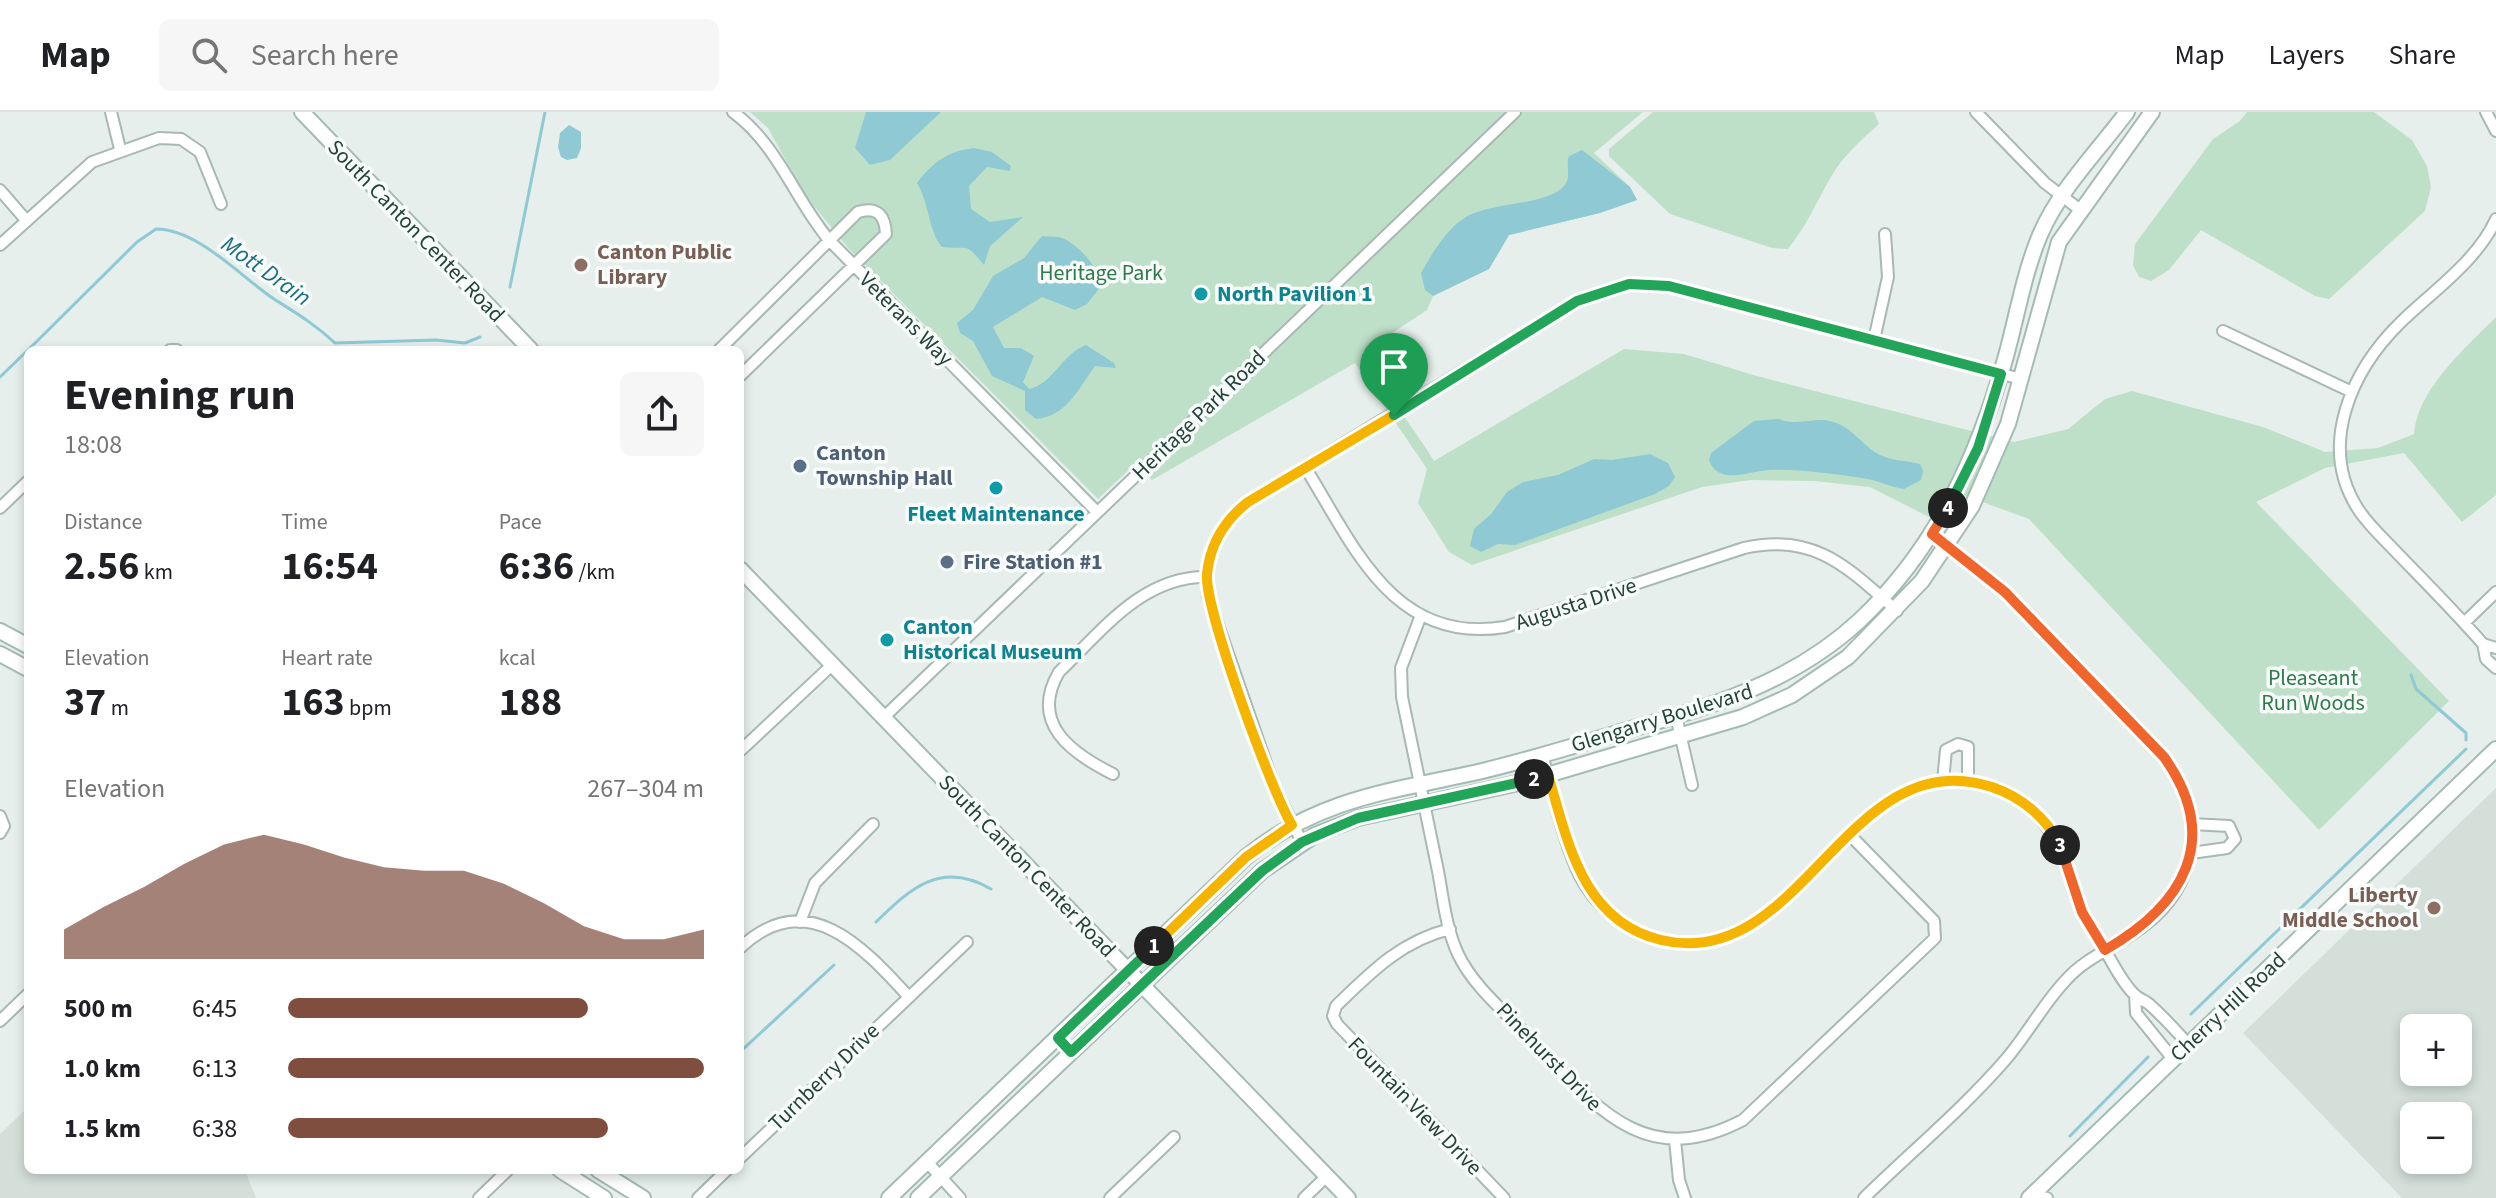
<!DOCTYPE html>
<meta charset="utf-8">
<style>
:root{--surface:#fff;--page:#f6f6f6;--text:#202124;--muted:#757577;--line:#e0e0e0;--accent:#7f4e3f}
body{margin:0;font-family:"Source Sans 3",sans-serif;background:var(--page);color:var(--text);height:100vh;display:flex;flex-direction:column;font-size:30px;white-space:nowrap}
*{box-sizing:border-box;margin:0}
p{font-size:26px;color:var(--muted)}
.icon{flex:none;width:44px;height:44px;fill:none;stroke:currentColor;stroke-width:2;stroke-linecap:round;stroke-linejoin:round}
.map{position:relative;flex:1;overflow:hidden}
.sheet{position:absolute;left:24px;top:234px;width:720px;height:828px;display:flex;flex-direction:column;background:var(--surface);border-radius:12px;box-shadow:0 4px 12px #0003}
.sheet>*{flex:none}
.tools{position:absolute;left:2400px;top:902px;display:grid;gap:16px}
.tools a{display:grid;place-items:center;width:72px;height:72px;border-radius:12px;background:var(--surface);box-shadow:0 4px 12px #0003;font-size:40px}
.pin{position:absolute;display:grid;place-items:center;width:68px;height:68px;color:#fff;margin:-82px -34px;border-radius:50% 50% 50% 0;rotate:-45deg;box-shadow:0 0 8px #0007}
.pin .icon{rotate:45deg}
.km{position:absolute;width:40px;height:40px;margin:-20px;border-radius:50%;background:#222;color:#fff;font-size:22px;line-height:40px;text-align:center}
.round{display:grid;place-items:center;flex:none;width:84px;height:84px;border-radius:12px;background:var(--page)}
.summary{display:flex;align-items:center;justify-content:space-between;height:136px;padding:0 40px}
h1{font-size:44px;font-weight:700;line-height:60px}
.metrics{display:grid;grid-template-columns:repeat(3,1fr);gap:12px;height:136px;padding:8px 40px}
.metrics div{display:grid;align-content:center}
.metrics b{font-size:40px;font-weight:700}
.metrics small{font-size:22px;font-weight:400}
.metrics p{font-size:22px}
.chart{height:224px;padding:16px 40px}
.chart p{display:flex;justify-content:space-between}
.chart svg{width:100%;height:144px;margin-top:8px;fill:var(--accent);opacity:.7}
ul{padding:0 40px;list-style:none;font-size:26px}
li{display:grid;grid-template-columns:128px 96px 1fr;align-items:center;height:60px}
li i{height:20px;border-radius:10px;background:var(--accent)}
header{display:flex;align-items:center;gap:48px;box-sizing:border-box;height:112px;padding:0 40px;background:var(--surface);border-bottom:2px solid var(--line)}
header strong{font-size:38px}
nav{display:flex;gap:44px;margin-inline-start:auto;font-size:28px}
.search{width:560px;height:72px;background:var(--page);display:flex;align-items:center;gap:20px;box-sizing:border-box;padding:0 28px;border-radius:12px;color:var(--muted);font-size:30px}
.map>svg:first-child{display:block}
</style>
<header>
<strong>Map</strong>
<div class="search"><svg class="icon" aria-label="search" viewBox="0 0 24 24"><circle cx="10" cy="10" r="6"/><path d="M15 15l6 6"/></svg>Search here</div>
<nav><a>Map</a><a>Layers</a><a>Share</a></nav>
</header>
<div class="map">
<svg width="2496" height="1086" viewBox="0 0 2496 1086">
<rect width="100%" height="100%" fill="#e6efeb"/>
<path fill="#d4dfda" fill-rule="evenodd" d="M2496,676v410h-94l-159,-165zM2414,916h44v44h-44zM2414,1004h44v44h-44z
M28,995v63h217l11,28h-256v-64z"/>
<path fill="#bfe0c8" d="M750,0h893l-49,41 36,34 7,13 -37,13 -91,22 -20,34 -56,27 -6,14 -65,43c22,38 49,71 72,108l190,-112 60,5 73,22 257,66 54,-13 37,-30 27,-8 131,36 62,25 53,-4 36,-14c3,-44 51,-86 82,-117v178l-34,27 -58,-69 -79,15 -69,34 193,199 -130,129 -290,-311 -82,-30 -16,29 -61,-31 -56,-6 -63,-1 -49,7 -230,78 -23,-13 -31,-49 9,-34 -72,-106 -203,117 -16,-17 -38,36 -249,-250 -44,-54 -37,-67z
M1653,0h221l5,12c-18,16 -36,32 -48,53 -14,24 -25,50 -43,72l-16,-1 -102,-34 -61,-58v-7z
M2247,0h127l38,28 15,26 4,21 -6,24 -96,88 -14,-3 -114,-66 -32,40 -18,11 -12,-4 -6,-12 2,-21 78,-105 27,-18z"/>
<path fill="#8ec9d4" d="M866,0h75l-51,48 -20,5 -15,-17z
M569,13l12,7v16l-4,10 -10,2 -6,-3 -3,-10 2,-14z
M974,36l18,4 19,14 -1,5 -23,-4 -18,19 2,23 19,13 33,-5 -33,29 -6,19c-20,-24 -13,-15 -42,-18 -14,-16 -12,-42 -25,-64 16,-21 31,-32 57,-35z
M1582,38l48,37 7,13 -37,13 -91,22 -20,34 -56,27 -8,-6 -4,-17c10,-18 25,-43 42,-54 25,-18 82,-12 101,-33 8,-9 1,-20 5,-30z
M1042,124c6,1 15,0 20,2 16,6 38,31 40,47l-15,19 -12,6 -33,-13 -49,30 11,21h17l13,8 -11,26 6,7c24,-5 34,-36 57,-44l28,18 2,5 -21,-2c-16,22 -29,51 -59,53l-11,-9v-19l-33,-15 -19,-35 -13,-8 -3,-10 16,-13 20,-34 31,-18z
M1778,307c22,8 37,-3 55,3 19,5 28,22 45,32 13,7 27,6 42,10l3,7 -2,9 -17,9c-14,-2 -27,-9 -42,-11 -30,-4 -62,-9 -93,-8 -20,1 -51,16 -60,-10l2,-7 43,-32z
M1650,342l18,9 7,14 -6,9 -14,8 -140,51 -17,-1 -17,8 -11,-6 4,-17 17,-15 16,-22 16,-10 35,-7 36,-16 18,1z"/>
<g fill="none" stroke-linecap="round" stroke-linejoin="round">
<path stroke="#8ec9d4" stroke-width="3" d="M510,175l35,-175
M28,238l109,-108 19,-13c42,0 85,48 118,70 22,14 42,26 61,44l101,-3 29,3 15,-6
M0,265l28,-27
M2411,563l5,14 50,44v7
M876,810c35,-34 65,-62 115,-33
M2191,902l275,-265
M740,940l94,-87
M2070,1024l78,-79"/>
<defs>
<path id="street" d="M111,0l9,37
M733,0c45,33 61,86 96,128l268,272
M1976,0l69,71 34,26
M2486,0l10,19
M0,78l26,30
M2496,107c-18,41 -64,73 -95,103 -49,48 -84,123 -43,187 11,17 27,31 41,46 28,29 57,58 84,89l13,4
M0,133l92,-83 67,-24 22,1 19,13 21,52
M2223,219l129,61
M1874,228l14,-63 -3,-43
M170,238h7
M719,238l139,-138c19,-6 27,3 28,22l-146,142
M1305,355c49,79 88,178 200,160l239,-79c71,-16 104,20 153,63
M0,396l28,-27
M1421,503l-20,53 1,29c12,58 24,116 36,174 5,27 8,57 20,83 15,32 46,57 71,83 64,66 113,136 214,83l192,-182 -1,-17 -84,-86
M2464,511l32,-31
M2483,532l3,15 10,9
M1676,604l16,69
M883,606l632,-606
M740,639l92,-86
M1542,643c12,39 20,84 38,121 15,29 41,51 72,61 151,50 198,-214 352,-145 50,22 58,65 75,111 6,16 16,32 26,47 8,14 18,34 30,45 4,4 11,6 15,10 14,12 26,26 38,39
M1113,662c-42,-21 -84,-51 -54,-102 43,-41 83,-96 148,-95
M1943,669l3,-31 12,-6 10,3v35
M0,704l4,10 -4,7
M1302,730l-27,-53 -67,-193c-4,-38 10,-71 40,-94l329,-201 52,-17 40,2 352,93
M2191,741l36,-5 8,-9 -6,-13 -37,-2
M800,810l15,-39 58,-59
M1450,817c-49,12 -79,43 -114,77l-3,10 4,8 167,174
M740,836c67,-63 123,-1 168,48
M2135,883l1,18 37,46
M0,909l28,-27
M1675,1028l4,40 6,18
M740,1046l227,-216
M927,1050l33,36
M479,1086l29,-28
M698,1086l29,-28
M1110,1086l64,-61
M1304,1086l23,-22
M1864,1086c47,-46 100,-90 143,-140 21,-25 37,-55 59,-78 20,-23 50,-33 75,-52 60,-44 65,-112 23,-171l-159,-165 -73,-58
M2033,1086v-3l14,3"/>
<path id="secondary" d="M302,0l229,238
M740,457l608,629
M0,519l28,15
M0,542l28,15
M560,1058l44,28
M598,1058l45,28
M889,1086l357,-341c71,-58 145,-66 232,-85 47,-11 93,-25 139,-39 89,-25 173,-48 242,-112 78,-73 119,-165 147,-265 11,-40 18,-83 34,-121 19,-45 58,-84 87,-123
M918,1086l344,-327 53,-36 43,-17 169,-37 216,-64 49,-22 56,-38 74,-76 50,-75 36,-82 51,-182 93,-130
M2029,1086l467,-449"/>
</defs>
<use href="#street" stroke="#a8b8b2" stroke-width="14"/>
<use href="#secondary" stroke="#a4bbb3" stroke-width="18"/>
<use href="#street" stroke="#fff" stroke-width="10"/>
<use href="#secondary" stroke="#fff" stroke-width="14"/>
</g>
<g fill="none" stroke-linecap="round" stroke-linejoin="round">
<defs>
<path id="split-1" d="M1154,834l92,-89 46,-32c-20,-32 -88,-217 -85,-251 3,-30 18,-54 41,-72l146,-87"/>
<path id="split-2" d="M1154,834l-96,92 13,14 191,-181 40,-29 56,-24 176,-39"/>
<path id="split-3" d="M1534,667l14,-4c20,67 34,146 113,165 142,34 186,-201 331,-153 29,10 54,30 68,58"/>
<path id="split-4" d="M1948,396l-16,26 73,58 159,165c59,83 19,148 -59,193l-23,-38 -22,-67"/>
<path id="split-5" d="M1394,303l183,-114 52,-17 40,2 332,88 -23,74 -30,60"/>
</defs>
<use href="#split-1" stroke="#fff" stroke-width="16"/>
<use href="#split-2" stroke="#fff" stroke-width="16"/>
<use href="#split-3" stroke="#fff" stroke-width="16"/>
<use href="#split-4" stroke="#fff" stroke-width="16"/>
<use href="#split-5" stroke="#fff" stroke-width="16"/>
<use href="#split-1" stroke="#f5b400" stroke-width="10"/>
<use href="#split-2" stroke="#22a559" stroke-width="10"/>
<use href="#split-3" stroke="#f5b400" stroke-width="10"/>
<use href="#split-4" stroke="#f0652b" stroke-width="10"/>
<use href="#split-5" stroke="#22a559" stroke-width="10"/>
</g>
<g fill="#8d6e63" stroke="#f7fbf9" stroke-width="3">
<circle cx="581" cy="153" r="8"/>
<circle cx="2434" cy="796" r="8"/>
</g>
<g fill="#0f9aa8" stroke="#f7fbf9" stroke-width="3">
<circle cx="1201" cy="182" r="8"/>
<circle cx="996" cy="376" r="8"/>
<circle cx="887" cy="528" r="8"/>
</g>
<g fill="#5c6f8a" stroke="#f7fbf9" stroke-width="3">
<circle cx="800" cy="354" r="8"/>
<circle cx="947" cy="450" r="8"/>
</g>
<g text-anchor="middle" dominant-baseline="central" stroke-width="7" stroke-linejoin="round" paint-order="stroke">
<g font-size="22" fill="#24423a" stroke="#f7fbf9">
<text transform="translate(416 119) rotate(46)">South Canton Center Road</text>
<text transform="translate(906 207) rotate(45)">Veterans Way</text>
<text transform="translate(1199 303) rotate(-44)">Heritage Park Road</text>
<text transform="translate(1576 492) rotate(-18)">Augusta Drive</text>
<text transform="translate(1662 606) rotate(-17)">Glengarry Boulevard</text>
<text transform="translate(1027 754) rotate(46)">South Canton Center Road</text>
<text transform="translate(2228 895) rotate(-43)">Cherry Hill Road</text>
<text transform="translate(1549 945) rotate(46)">Pinehurst Drive</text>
<text transform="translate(824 965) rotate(-44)">Turnberry Drive</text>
<text transform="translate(1415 994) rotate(46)">Fountain View Drive</text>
</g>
<g font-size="22" font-weight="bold" fill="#785e54" stroke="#f7fbf9" text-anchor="start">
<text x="597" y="140">Canton Public<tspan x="597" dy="25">Library</tspan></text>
<text x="2418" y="783" text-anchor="end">Liberty<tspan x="2418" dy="25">Middle School</tspan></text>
</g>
<g font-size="22" fill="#2d7a4b" stroke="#f7fbf9">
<text x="1101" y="161">Heritage Park</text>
<text x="2313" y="566">Pleaseant<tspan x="2313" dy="25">Run Woods</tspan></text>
</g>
<g font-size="22" font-weight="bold" fill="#0d838f" stroke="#f7fbf9" text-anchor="start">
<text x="1217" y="182">North Pavilion 1</text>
<text x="996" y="402" text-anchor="middle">Fleet Maintenance</text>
<text x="903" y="515">Canton<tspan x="903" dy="25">Historical Museum</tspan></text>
</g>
<g font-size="22" font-weight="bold" fill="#4e5e75" stroke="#f7fbf9" text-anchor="start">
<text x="816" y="341">Canton<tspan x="816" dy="25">Township Hall</tspan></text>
<text x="963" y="450">Fire Station #1</text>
</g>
<g font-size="24" font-style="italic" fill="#1c6f80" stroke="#f7fbf9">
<text transform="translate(266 159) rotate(35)">Mott Drain</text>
</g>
</g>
</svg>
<div class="tools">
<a>+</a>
<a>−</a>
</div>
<div class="pin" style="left:1394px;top:303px;background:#1e9e55"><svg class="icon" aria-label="arrive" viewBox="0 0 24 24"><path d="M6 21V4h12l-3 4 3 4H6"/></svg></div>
<b class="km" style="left:1154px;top:834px">1</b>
<b class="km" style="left:1534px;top:667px">2</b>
<b class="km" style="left:2060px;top:733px">3</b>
<b class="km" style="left:1948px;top:396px">4</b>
<section class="sheet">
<div class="summary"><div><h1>Evening run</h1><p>18:08</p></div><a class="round"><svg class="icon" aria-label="share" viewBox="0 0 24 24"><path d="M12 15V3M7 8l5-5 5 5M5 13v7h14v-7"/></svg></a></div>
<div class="metrics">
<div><p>Distance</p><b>2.56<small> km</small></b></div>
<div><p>Time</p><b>16:54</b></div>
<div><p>Pace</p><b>6:36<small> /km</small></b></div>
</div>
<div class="metrics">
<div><p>Elevation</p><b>37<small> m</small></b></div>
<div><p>Heart rate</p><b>163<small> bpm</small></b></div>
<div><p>kcal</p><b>188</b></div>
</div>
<div class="chart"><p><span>Elevation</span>267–304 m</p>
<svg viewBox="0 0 160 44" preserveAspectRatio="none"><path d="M0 44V35L10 28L20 22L30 15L40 9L50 6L60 9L70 13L80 16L90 17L100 17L110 21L120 27L130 34L140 38L150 38L160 35V44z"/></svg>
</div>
<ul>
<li><b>500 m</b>6:45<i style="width:72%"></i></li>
<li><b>1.0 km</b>6:13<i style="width:100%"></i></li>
<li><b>1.5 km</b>6:38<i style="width:77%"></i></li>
</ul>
</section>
</div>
